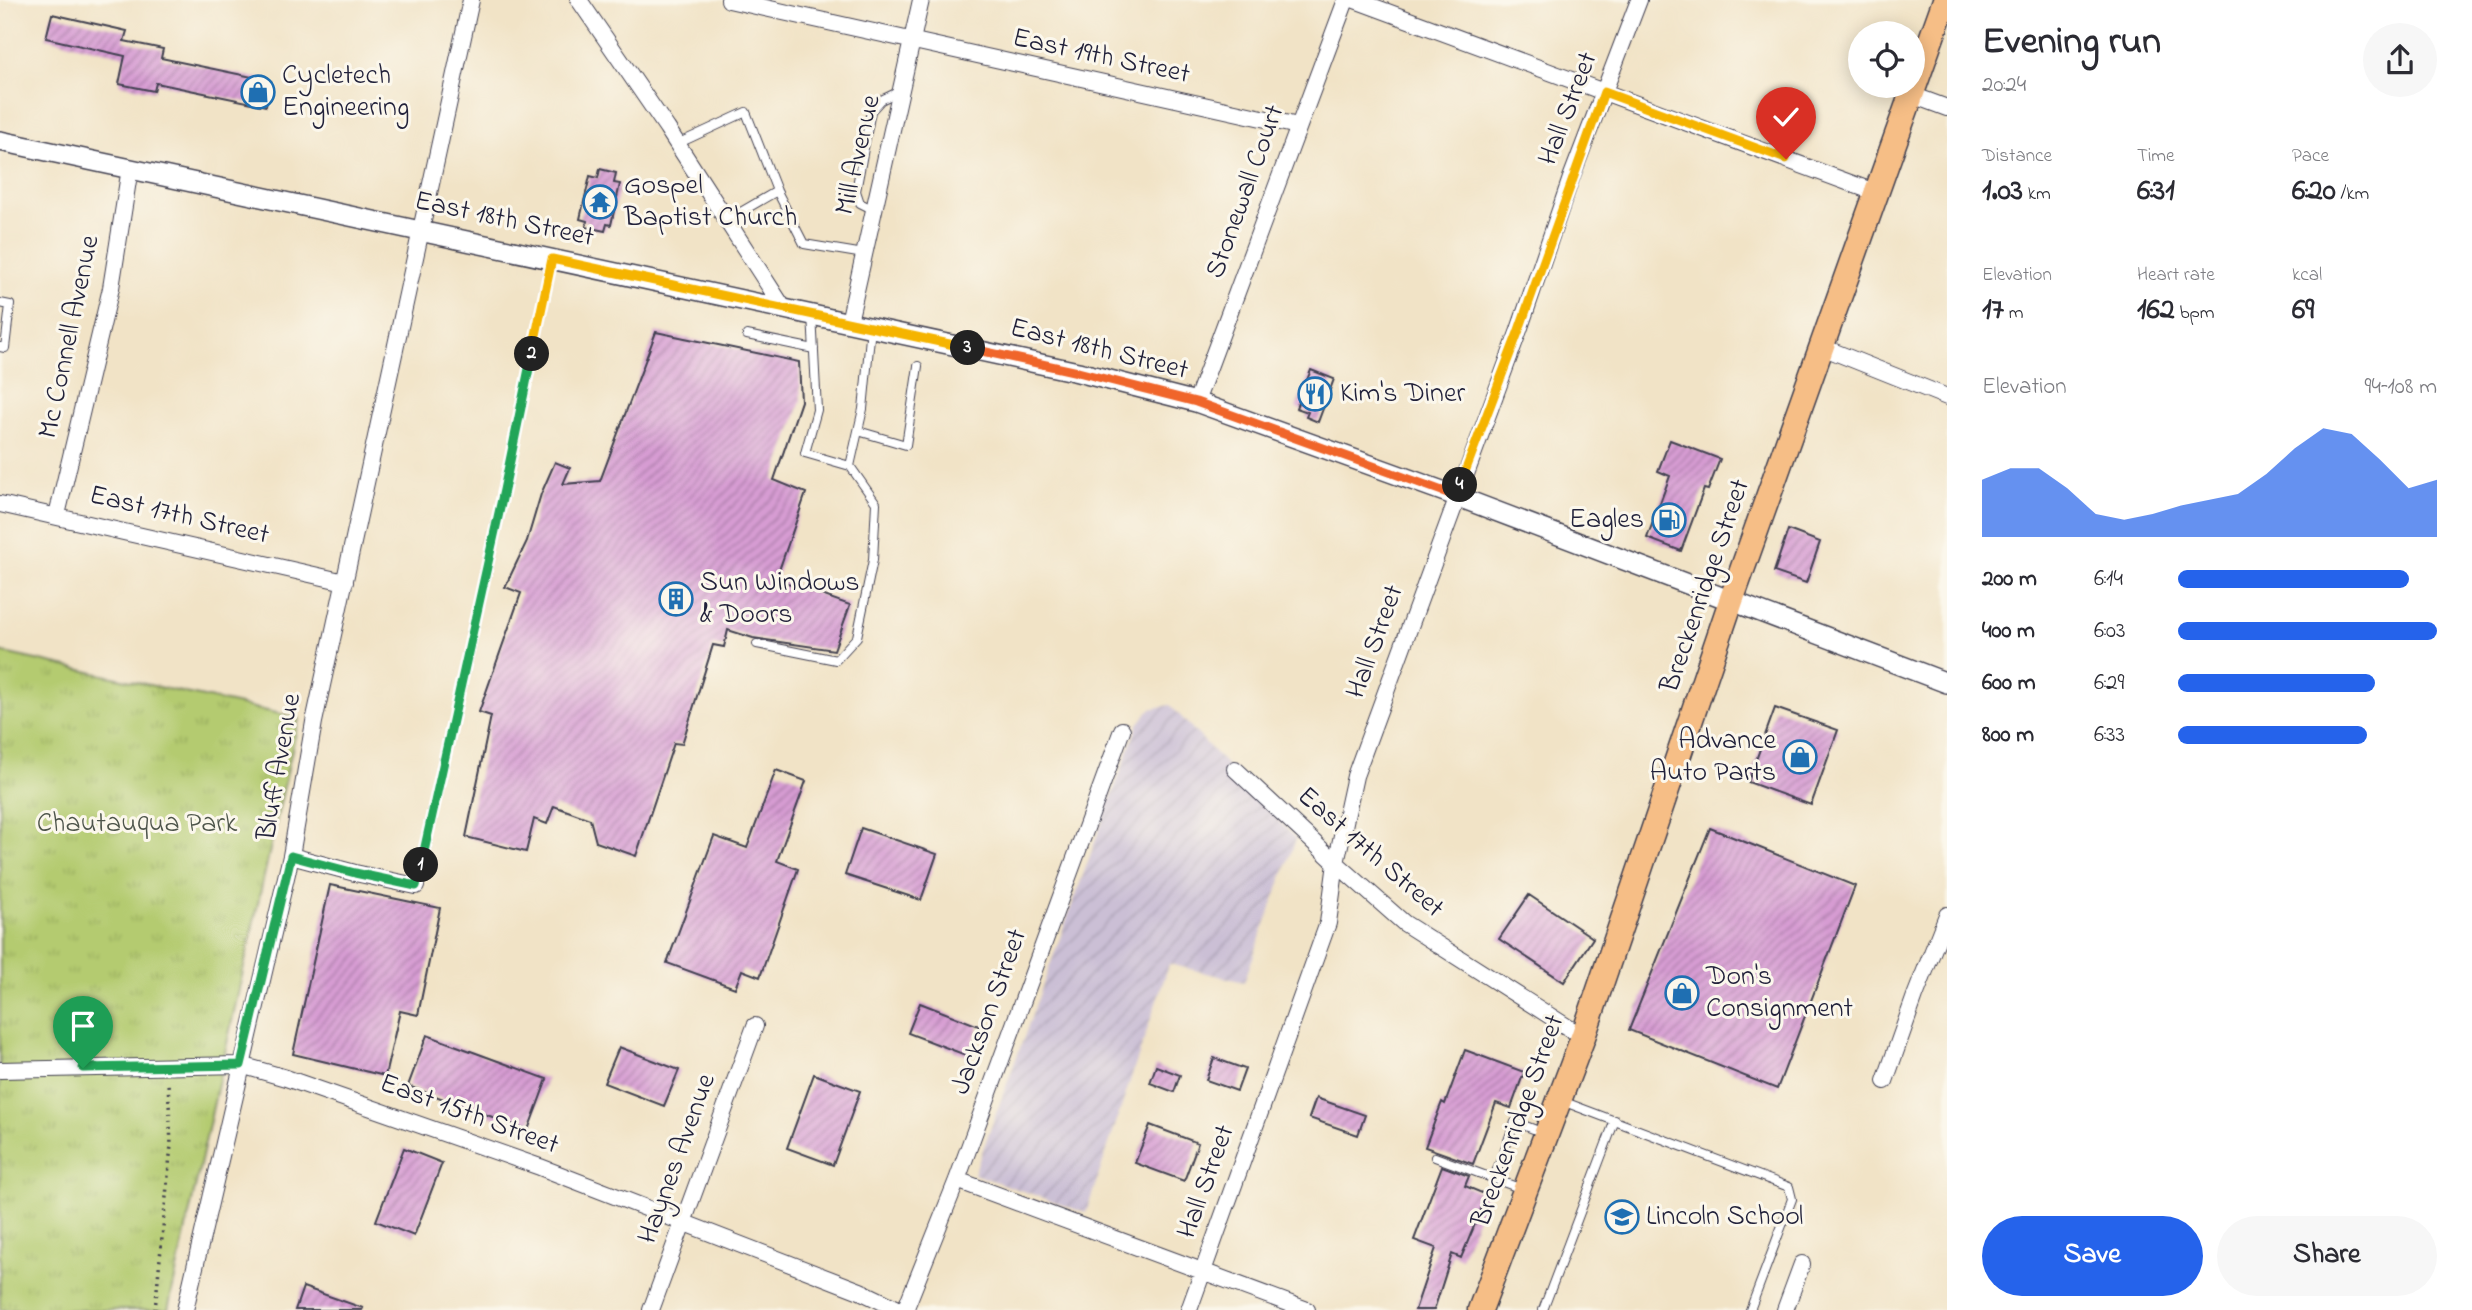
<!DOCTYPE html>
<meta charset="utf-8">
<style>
:root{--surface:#fff;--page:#f7f7f7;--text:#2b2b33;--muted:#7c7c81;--accent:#2563eb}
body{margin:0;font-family:"Indie Flower",sans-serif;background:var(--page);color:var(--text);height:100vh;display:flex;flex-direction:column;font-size:26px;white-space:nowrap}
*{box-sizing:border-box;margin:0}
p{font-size:23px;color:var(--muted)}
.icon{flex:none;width:38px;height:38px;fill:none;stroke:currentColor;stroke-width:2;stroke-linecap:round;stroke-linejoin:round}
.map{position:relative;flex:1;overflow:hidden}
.drawer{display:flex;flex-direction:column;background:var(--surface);width:525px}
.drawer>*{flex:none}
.fabs{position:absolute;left:1848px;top:21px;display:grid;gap:14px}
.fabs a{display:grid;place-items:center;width:77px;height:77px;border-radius:50%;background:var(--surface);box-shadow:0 4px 18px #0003;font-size:35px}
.pin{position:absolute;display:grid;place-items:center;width:60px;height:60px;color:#fff;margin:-72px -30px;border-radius:50% 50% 50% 0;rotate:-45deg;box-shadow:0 0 7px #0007}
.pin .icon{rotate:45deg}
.km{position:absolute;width:35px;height:35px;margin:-18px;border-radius:50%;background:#222;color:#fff;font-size:19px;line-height:35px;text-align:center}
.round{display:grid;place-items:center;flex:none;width:74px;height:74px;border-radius:37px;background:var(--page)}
.summary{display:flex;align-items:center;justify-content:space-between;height:119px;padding:0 35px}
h1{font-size:38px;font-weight:700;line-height:52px}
.metrics{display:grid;grid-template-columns:repeat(3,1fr);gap:10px;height:119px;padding:7px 35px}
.metrics div{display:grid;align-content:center}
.metrics b{font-size:30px;font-weight:700}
.metrics small{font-size:19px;font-weight:400}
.metrics p{font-size:19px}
.chart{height:196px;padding:14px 35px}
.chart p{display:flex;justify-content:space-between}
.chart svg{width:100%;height:126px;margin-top:7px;fill:var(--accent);opacity:.7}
.cta{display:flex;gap:14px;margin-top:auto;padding:14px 35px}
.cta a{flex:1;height:80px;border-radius:42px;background:var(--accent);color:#fff;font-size:28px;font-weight:700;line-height:80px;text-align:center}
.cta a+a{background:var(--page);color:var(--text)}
ul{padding:0 35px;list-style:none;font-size:23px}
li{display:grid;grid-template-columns:112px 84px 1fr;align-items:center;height:52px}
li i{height:18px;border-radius:9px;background:var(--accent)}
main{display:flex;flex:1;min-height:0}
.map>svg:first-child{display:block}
</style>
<main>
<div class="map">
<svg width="1947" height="1310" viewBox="0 0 1947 1310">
<defs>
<pattern id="industrial-furrows" width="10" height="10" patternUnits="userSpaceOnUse" patternTransform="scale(1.75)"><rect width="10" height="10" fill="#cbbfd5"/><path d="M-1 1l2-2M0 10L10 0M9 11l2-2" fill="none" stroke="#aea4b8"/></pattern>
<pattern id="park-tufts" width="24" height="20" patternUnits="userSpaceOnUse" patternTransform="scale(1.75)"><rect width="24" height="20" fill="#b4cb6f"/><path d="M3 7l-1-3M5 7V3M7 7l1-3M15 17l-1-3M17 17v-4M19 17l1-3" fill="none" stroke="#9aae61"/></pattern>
<pattern id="building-hatch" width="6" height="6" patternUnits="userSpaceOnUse" patternTransform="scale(1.75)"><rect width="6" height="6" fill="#d79cd3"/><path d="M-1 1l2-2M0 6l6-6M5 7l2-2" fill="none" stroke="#ae7fac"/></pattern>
</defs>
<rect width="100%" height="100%" fill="#fbf7ec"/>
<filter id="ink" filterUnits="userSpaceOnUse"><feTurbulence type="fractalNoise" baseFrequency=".0143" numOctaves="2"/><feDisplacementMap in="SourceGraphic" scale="14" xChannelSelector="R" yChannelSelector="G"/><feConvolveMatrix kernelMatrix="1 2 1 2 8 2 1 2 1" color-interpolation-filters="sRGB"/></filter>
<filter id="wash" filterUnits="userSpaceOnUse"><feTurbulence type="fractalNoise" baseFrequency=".00686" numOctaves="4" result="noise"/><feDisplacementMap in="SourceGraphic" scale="28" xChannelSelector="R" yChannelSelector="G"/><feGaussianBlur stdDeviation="1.57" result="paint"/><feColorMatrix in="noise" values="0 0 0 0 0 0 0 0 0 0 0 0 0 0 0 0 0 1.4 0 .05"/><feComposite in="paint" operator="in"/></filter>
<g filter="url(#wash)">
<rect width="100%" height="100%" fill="#f1e3c6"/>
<path fill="url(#industrial-furrows)" d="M1170,705l126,134 -52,143 -75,-18 -83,249 -112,-39 164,-450 12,-15z"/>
<path fill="url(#park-tufts)" stroke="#6b7655" stroke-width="2" d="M0,652l299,66 -131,592h-168z"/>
<g id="blocks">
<path fill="url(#building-hatch)" d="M52,14l75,17 -3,10 39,8 -2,9 110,23 -5,25 -110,-23 -2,8 -35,-7 6,-28 -79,-18z
M600,169l16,4 -2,10 6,1 -9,41 -4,-1 -2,7 -19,-4 1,-6 -7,-2 10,-43 8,2z
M656,332l143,30 2,39 -27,79 32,13 -30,86 74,26 -16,45 -81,-12 -25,-8 -4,17 -11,-2 -31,99 -8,-1 -38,113 -40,-14 -6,-23 -36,-13 -7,18 -13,-5 -8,33 -60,-15 25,-121 -12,-4 42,-119 -16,-6 22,-46 14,-47 14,-32 15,6 -7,16 37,-3z
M1311,370l23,9 -16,43 -12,-5 2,-5 -12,-4z
M1670,440l50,19 -12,31 -4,-1 -23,62 -34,-13 23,-62 -12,-5z
M1788,530l32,12 -14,41 -32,-11z
M1775,708l63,22 -27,75 -63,-23z
M776,770l30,11 -29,80 21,8 -38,108 -18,-7 -7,18 -68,-25 47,-127 33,12z
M861,828l76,26 -16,46 -76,-25z
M1710,828l145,58 -78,203 -148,-59z
M330,885l110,23 -22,107 -18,-4 -15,65 -92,-22z
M1529,895l64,43 -29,44 -65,-43z
M920,1003l59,23 -11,30 -60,-23z
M427,1035l120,44 -19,51 -120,-44z
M619,1047l60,23 -15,36 -60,-23z
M1465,1050l59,22 -13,36 -15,-5 -23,61 -48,-17 17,-45 3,2z
M1214,1058l31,11 -8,22 -31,-11z
M1156,1066l24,9 -6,17 -24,-9z
M814,1074l46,17 -27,74 -46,-17z
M1316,1098l49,17 -7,20 -49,-17z
M1150,1125l48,18 -14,38 -49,-18z
M404,1148l38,15 -28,73 -38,-15z
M1442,1166l27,10 -4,10 22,9 -26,63 -9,-4 -18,56h-19l21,-62 -22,-8z
M303,1287l60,21 -1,2h-67z"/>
</g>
</g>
<g filter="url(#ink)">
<use href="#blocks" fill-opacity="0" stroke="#413f50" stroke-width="2"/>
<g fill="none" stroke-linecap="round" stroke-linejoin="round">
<defs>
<path id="service" d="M677,144l69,-32 31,79 27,53 60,10
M874,210l-14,-7 -4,-12 15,-80 10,-11 19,-9
M727,220l50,-29
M0,303l10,2 -5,43 -5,-1
M747,335l67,14
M858,431l48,14 12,-79
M850,466l13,-57 8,-82
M757,644l79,16 21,-23 16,-77 3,-57 -26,-37 -45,-13 12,-43 -5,-96
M416,886l88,-396 48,-231
M1562,1101l227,86 3,12 -42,111
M1435,1157l87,32
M1494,1178l21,-56 29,11
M1543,1310l72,-190"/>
<path id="minor" d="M579,0l88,128 117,181
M729,0c190,41 379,85 569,126
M1355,0l522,193
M1912,95l35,13
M849,322l72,-322
M1822,347l125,50
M1196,402l150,-402
M0,504l345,78
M57,515l54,-227 19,-120
M1235,769l101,94 68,60 179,114
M291,856l64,17 61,13
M0,1070l241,-5 45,13 254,89 320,124 40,19
M1885,1081l30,-85 32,-81
M957,1180l350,130
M185,1310l106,-454 23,-134 157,-722
M651,1310l104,-284
M905,1310l52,-130 165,-450
M1189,1310l139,-387 8,-60 19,-87 164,-446 52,-152 68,-178
M1785,1310l17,-46"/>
<path id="tertiary" d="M0,141l1078,231 118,30 260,94 491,187"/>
<path id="primary" d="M1480,1310l103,-273 148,-436 214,-601"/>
</defs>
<use href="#service" stroke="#413f50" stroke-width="10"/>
<use href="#minor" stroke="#413f50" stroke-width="18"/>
<use href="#tertiary" stroke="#413f50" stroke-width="22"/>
<use href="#primary" stroke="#413f50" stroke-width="27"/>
<path stroke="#413f50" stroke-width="3.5" stroke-dasharray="2 5" stroke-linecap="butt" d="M155,1310l16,-165 -3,-63"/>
<use href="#service" stroke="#fff" stroke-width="8"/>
<use href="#minor" stroke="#fff" stroke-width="16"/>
<use href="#tertiary" stroke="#fff" stroke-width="19"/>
<use href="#primary" stroke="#f6be86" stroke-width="24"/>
</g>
</g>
<g fill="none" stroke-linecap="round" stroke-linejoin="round" filter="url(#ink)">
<defs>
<path id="split-1" d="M83,1068l158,-3 50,-209 64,17 61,13 5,-21"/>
<path id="split-2" d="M421,865l83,-375 28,-136"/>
<path id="split-3" d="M532,354l20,-95 416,89"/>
<path id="split-4" d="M968,348l110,24 118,30 260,94 4,-11"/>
<path id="split-5" d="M1460,485l59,-155 85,-238 182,67"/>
</defs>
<use href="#split-1" stroke="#fff" stroke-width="14"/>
<use href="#split-2" stroke="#fff" stroke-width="14"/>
<use href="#split-3" stroke="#fff" stroke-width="14"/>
<use href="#split-4" stroke="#fff" stroke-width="14"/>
<use href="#split-5" stroke="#fff" stroke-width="14"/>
<use href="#split-1" stroke="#22a559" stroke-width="9"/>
<use href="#split-2" stroke="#22a559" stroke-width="9"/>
<use href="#split-3" stroke="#f5b400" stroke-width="9"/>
<use href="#split-4" stroke="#f0652b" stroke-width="9"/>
<use href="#split-5" stroke="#f5b400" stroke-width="9"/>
</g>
<defs>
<symbol id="shop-ring" viewBox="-11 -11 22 22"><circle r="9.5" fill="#fbf7ec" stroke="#1f6fb2" stroke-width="1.5"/><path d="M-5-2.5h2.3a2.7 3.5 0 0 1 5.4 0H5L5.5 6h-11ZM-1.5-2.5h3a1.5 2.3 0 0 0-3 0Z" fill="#1f6fb2"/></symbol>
<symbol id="temple-ring" viewBox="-11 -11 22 22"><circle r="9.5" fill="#fbf7ec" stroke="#1f6fb2" stroke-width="1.5"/><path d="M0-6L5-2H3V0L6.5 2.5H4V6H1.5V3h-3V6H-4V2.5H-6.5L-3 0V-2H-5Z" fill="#1f6fb2"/></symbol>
<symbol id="restaurant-ring" viewBox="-11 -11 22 22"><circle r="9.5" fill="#fbf7ec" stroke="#1f6fb2" stroke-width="1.5"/><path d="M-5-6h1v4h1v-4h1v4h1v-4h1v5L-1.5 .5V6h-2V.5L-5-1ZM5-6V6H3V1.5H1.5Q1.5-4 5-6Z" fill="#1f6fb2"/></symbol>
<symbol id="fuel-ring" viewBox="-11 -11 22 22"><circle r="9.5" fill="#fbf7ec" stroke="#1f6fb2" stroke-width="1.5"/><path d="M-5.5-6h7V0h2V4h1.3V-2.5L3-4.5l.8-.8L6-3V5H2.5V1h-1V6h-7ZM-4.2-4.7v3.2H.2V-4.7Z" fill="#1f6fb2"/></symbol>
<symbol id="building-ring" viewBox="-11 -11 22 22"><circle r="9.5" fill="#fbf7ec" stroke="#1f6fb2" stroke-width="1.5"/><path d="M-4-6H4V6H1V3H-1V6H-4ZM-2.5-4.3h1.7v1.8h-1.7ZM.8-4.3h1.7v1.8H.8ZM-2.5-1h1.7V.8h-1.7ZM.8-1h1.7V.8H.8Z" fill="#1f6fb2"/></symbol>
<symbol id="school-ring" viewBox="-11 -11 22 22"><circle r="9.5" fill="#fbf7ec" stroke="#1f6fb2" stroke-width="1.5"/><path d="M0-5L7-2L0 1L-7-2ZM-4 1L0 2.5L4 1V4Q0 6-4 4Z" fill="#1f6fb2"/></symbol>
</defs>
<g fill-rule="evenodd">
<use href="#shop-ring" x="239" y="73" width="38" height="38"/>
<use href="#temple-ring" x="581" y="183" width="38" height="38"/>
<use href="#restaurant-ring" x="1296" y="375" width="38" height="38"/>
<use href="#fuel-ring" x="1650" y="501" width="38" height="38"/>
<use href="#building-ring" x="657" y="580" width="38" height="38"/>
<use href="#shop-ring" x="1781" y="738" width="38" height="38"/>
<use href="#shop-ring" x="1663" y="974" width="38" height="38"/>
<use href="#school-ring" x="1603" y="1198" width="38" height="38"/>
</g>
<g text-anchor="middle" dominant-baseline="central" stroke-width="6" stroke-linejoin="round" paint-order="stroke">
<g font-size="28" fill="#22223b" stroke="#fbf7ec">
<text transform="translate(1101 57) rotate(12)">East 19th Street</text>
<text transform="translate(1569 109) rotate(-69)">Hall Street</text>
<text transform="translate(859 155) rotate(-77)">Mill Avenue</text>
<text transform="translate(1246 192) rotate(-70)">Stonewall Court</text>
<text transform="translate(504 220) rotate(12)">East 18th Street</text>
<text transform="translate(70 337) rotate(-78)">Mc Connell Avenue</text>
<text transform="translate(1099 350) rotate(14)">East 18th Street</text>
<text transform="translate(179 516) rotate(13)">East 17th Street</text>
<text transform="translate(1706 586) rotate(-71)">Breckenridge Street</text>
<text transform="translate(1376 642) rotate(-70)">Hall Street</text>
<text transform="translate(280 767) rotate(-80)">Bluff Avenue</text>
<text transform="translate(1370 853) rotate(41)">East 17th Street</text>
<text transform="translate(990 1012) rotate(-70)">Jackson Street</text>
<text transform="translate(469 1115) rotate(20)">East 15th Street</text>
<text transform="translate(1519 1121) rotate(-70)">Breckenridge Street</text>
<text transform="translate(678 1159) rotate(-70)">Haynes Avenue</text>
<text transform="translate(1207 1182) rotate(-70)">Hall Street</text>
</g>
<g font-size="28" fill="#22223b" stroke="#fbf7ec" text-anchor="start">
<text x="282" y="76">Cycletech<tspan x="282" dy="32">Engineering</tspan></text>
<text x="624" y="186">Gospel<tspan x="624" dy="32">Baptist Church</tspan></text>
<text x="1340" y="394">Kim's Diner</text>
<text x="1644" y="520" text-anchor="end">Eagles</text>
<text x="700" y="583">Sun Windows<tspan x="700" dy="32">&amp; Doors</tspan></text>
<text x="1776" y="741" text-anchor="end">Advance<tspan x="1776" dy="32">Auto Parts</tspan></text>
<text x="1706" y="977">Don's<tspan x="1706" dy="32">Consignment</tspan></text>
<text x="1646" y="1217">Lincoln School</text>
</g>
<g font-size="28" fill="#4e554b" stroke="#fbf7ec">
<text x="137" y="824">Chautauqua Park</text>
</g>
</g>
</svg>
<div class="fabs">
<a><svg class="icon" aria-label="locate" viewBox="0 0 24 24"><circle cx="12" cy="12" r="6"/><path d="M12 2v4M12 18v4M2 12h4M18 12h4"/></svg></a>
</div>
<div class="pin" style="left:83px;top:1068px;background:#1e9e55"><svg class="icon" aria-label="arrive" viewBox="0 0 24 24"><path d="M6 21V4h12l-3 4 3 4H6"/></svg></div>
<div class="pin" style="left:1786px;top:159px;background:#d93025"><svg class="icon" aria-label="check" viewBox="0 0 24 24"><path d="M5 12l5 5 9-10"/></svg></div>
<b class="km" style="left:421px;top:865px">1</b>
<b class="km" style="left:532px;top:354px">2</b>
<b class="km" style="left:968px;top:348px">3</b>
<b class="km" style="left:1460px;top:485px">4</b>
</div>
<section class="drawer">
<div class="summary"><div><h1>Evening run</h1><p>20:24</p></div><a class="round"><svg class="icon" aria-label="share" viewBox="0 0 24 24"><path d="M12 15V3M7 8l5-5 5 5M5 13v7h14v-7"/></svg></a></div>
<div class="metrics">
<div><p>Distance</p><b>1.03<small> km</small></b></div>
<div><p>Time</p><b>6:31</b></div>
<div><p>Pace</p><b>6:20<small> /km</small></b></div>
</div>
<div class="metrics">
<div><p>Elevation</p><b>17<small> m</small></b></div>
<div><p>Heart rate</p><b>162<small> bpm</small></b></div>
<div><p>kcal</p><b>69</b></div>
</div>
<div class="chart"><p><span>Elevation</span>94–108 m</p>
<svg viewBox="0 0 160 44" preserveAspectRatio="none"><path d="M0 44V24L10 20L20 20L30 27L40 36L50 38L60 36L70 33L80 31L90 29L100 22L110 13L120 6L130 8L140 17L150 27L160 24V44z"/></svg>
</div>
<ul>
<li><b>200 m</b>6:14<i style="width:89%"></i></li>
<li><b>400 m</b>6:03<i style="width:100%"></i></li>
<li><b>600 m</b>6:29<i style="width:76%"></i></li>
<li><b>800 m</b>6:33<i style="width:73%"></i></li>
</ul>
<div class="cta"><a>Save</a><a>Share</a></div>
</section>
</main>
